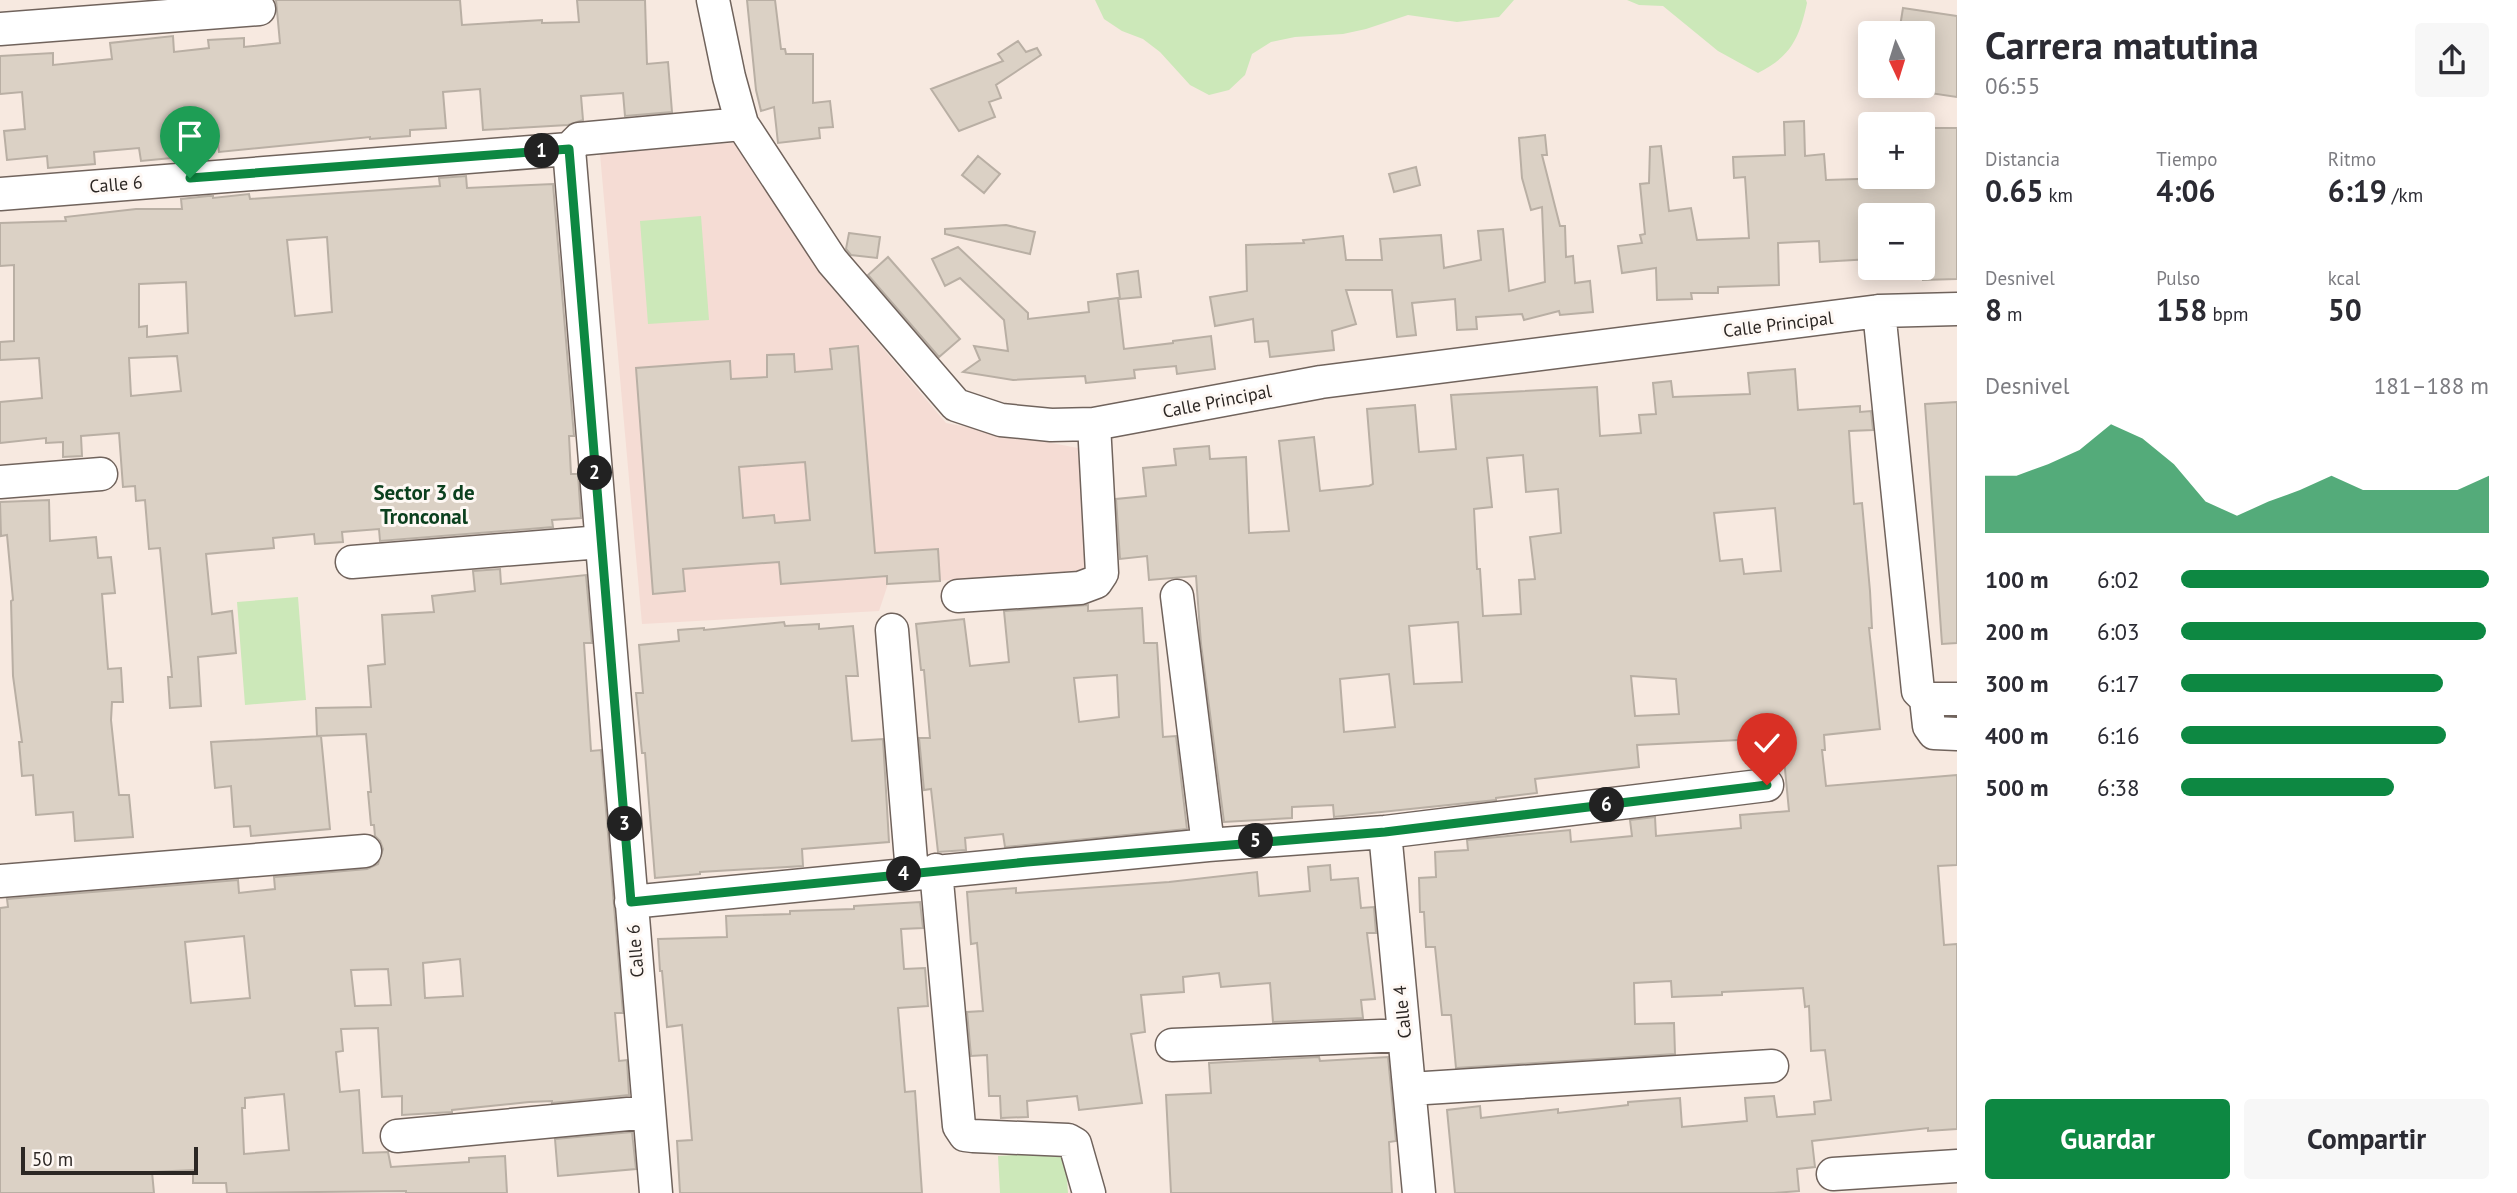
<!DOCTYPE html>
<html lang="es">
<meta charset="utf-8">
<style>
:root{--surface:#fff;--page:#f7f7f7;--text:#2b2b33;--muted:#7c7c81;--accent:#0d8842}
body{margin:0;font-family:"PT Sans",sans-serif;background:var(--page);color:var(--text);height:100vh;display:flex;flex-direction:column;font-size:26px;white-space:nowrap}
*{box-sizing:border-box;margin:0}
p{font-size:23px;color:var(--muted)}
.icon{flex:none;width:38px;height:38px;fill:none;stroke:currentColor;stroke-width:2;stroke-linecap:round;stroke-linejoin:round}
.map{position:relative;flex:1;overflow:hidden}
.panel{display:flex;flex-direction:column;background:var(--surface);width:560px}
.panel>*{flex:none}
.needle{width:46px;rotate:176deg}
.buttons{position:absolute;left:1858px;top:21px;display:grid;gap:14px}
.buttons a{display:grid;place-items:center;width:77px;height:77px;border-radius:7px;background:var(--surface);box-shadow:0 4px 18px #0003;font-size:35px}
.scale{position:absolute;left:21px;bottom:18px;width:177px;box-sizing:border-box;padding-left:7px;border:4px solid #2c2724;border-top:0;font-size:19px;line-height:24px;white-space:nowrap;color:#2c2724;-webkit-text-stroke:5px #fef8f4;paint-order:stroke}
.pin{position:absolute;display:grid;place-items:center;width:60px;height:60px;color:#fff;margin:-72px -30px;border-radius:50% 50% 50% 0;rotate:-45deg;box-shadow:0 0 7px #0007}
.pin .icon{rotate:45deg}
.km{position:absolute;width:35px;height:35px;margin:-18px;border-radius:50%;background:#222;color:#fff;font-size:19px;line-height:35px;text-align:center}
.round{display:grid;place-items:center;flex:none;width:74px;height:74px;border-radius:7px;background:var(--page)}
.head{display:flex;align-items:center;justify-content:space-between;height:119px;padding:0 28px}
h1{font-size:38px;font-weight:700;line-height:52px}
.stats{display:grid;grid-template-columns:repeat(3,1fr);gap:10px;height:119px;padding:7px 28px}
.stats div{display:grid;align-content:center}
.stats b{font-size:30px;font-weight:700}
.stats small{font-size:19px;font-weight:400}
.stats p{font-size:19px}
.chart{height:196px;padding:14px 28px}
.chart p{display:flex;justify-content:space-between}
.chart svg{width:100%;height:126px;margin-top:7px;fill:var(--accent);opacity:.7}
.primary-button{display:flex;gap:14px;margin-top:auto;padding:14px 28px}
.primary-button a{flex:1;height:80px;border-radius:7px;background:var(--accent);color:#fff;font-size:28px;font-weight:700;line-height:80px;text-align:center}
.primary-button a+a{background:var(--page);color:var(--text)}
ul{padding:0 28px;list-style:none;font-size:23px}
li{display:grid;grid-template-columns:112px 84px 1fr;align-items:center;height:52px}
li i{height:18px;border-radius:9px;background:var(--accent)}
main{display:flex;flex:1;min-height:0}
.map>svg:first-child{display:block}
</style>
<main>
<div class="map">
<svg width="1957" height="1193" viewBox="0 0 1957 1193">
<rect width="100%" height="100%" fill="#f7e9e0"/>
<path fill="#f5dcd4" d="M743,142l52,84 26,49 125,148 132,25 8,123 -198,13 -9,27 -237,13 -42,-470z"/>
<path fill="#cce8b9" d="M1095,0h419l-15,17 -42,5 -49,-7 -42,14 -23,5 -48,3 -24,5 -19,12 -7,21 -16,15 -20,5 -19,-10 -30,-33 -17,-13 -21,-8 -18,-12z
M1627,0h179l1,3c-8,36 -16,53 -49,70l-40,-22 -55,-45 -24,-1z
M701,216l8,104 -61,4 -8,-103z
M298,597l8,103 -61,5 -8,-103z
M1065,1152l3,41h-68l-2,-37z"/>
<path fill="#dbd1c5" stroke="#b9afa4" stroke-width="2" fill-rule="evenodd" d="M276,0h184l2,25 80,-5v3l37,-1 -2,-22h68l2,64 21,-2 4,50 -47,4 -2,-23 -42,3 2,24 -15,5 -85,5 -3,-41 -37,3 3,36 -36,2v6l-40,3v-2l-151,15 -1,-9 -37,3 1,11 -41,4 -2,-13 -45,4 1,12 -47,4 -1,-12 -40,4 -3,-29 21,-2 -3,-37 -22,2v-38l53,-3v12l59,-6 -2,-16 63,-7 1,16 35,-4 -1,-8 36,-2v9l36,-4z
M747,0h28l6,49h4l1,5h27v49l17,-2 3,26 -14,1 1,10 -42,5 -4,-36 -13,4 -5,-21z
M1903,8l54,8v81l-34,-5v-59h-24z
M1018,41l8,11 11,-4 4,7 -45,30 5,13 -12,4 6,15 -36,14 -28,-42 72,-28 -5,-7z
M1804,121l1,35 19,-2 2,26 97,-3v-49h34v151l-34,1v-65h-52v44l-51,3 -1,-21 -41,2 1,42 -61,2v6h-27l1,6 -35,1 -1,-32 -34,5 -4,-27 24,-3 -2,-8 5,-1 -5,-50 9,-1 1,-36 11,-1 8,65 22,-3 6,32 52,-2 -4,-61 -11,1 -1,-21 52,-2 -1,-33z
M1545,135l2,20h-5l18,71h5l1,31 7,-1 2,27 15,-2 3,31 -33,3 -1,-4 -35,9 -2,-6 -46,3 1,12 -20,1 -2,-31 -43,4 4,32 -19,2 -5,-47h-46l10,34 -24,7 2,19 -64,7 -2,-16 -13,1 -2,-23 -38,7 -5,-29 37,-6 -1,-46 58,-2 -1,-3 40,-4 3,24h36l-2,-21 61,-4 3,33 37,-8 -3,-29 25,-2 6,62 36,-9 -3,-75 -11,3 -9,-32 -3,-40z
M978,156l22,18 -16,19 -22,-18z
M1416,167l4,18 -26,7 -5,-18z
M466,176l1,12 86,-4 21,252h-5l2,38h7l3,44 -29,2 1,7 -173,14 -1,-12 -37,3 1,10 -28,2 -1,-10 -41,4 1,10 -68,6 6,60 20,-3 4,42 -38,4 3,49 -31,2 -2,-31h4l-12,-129 -11,1 -4,-49 -9,1 -1,-15 -12,1 -4,-54 -38,3 1,20 -19,1v-15l-17,1v-5l-46,5v-41l42,-4 -3,-40 -39,2v-18l14,-1v-76l-14,1v-43l66,-2 -1,-4 71,-8h46l-1,-10 27,-3h5v2l36,-4 1,5 190,-13 -1,-8zM327,237l5,75 -37,4 -8,-76zM186,282l2,51 -41,4v-11l-8,1v-43zM177,356l4,35 -50,5 -2,-38z
M1006,225l29,7 -5,22 -85,-20v-5z
M849,233l31,4 -3,21 -26,-3 -5,-6z
M958,247l70,66v6l61,-7 -1,-10 30,-4 6,51 49,-6v-2l38,-5 4,33 -38,5 -1,-8 -42,4 1,8 -49,5 -1,-7 -72,4 -50,-8 17,-12 -6,-14 34,5 -4,-31 -44,-42 -15,8 -13,-27z
M888,257l72,82 -21,18 -71,-82z
M1138,271l3,26 -21,2 -3,-25z
M858,346l17,207 63,-4 2,32 -53,3v-8l-106,8 -2,-22 -96,7 2,22 -32,3 -17,-226 94,-7 1,18 36,-2v-22l27,-1 1,18 37,-3 -2,-20zM805,462l5,58 -35,3 -1,-8 -31,3 -4,-51z
M1795,369l3,41 62,-4v6l11,-1 2,19 -24,1 5,73 8,-1 8,88 2,37h-3l11,101 -56,6 1,15h-3l4,36 131,-11v90l-19,1 6,79 13,-1v185l-29,2v-3l-116,13 3,26 -18,2 2,22 -25,2h-319l-8,-83 33,-4 1,12 77,-9v4l70,-8v-3l52,-4 2,29 65,-6 -2,-23 29,-2 3,21 38,-3 -1,-12 17,-2 -6,-50 -14,1 -2,-45 -4,1 -2,-19 -81,4v3l-50,2 -1,-16 -37,2 1,41 39,-1 1,31 -219,14 -5,-53h-9l-7,-68h-9l-2,-35h-4l-1,-34 17,-1 -1,-25 33,-2 -1,-10 103,-10 1,12 61,-6 -2,-16 25,-3 1,19 85,-8 -1,-13 49,-4 -7,-73 -145,7 2,22 -104,12 2,14 -41,5v2l-162,17 -1,-12 -41,2v11l-68,4 -23,-178 -5,-68 -47,4 -2,-24 -27,3 -4,-60 30,-3 -3,-28 33,-3 -2,-16 35,-3 1,13 36,-2 3,76 40,-2 -10,-90 35,-4 6,54 49,-5 4,-2 -6,-75 48,-4 4,47 37,-3 -5,-54 146,-8 3,49 41,-3 -2,-18 17,-1 -3,-31 18,-2 2,16 77,-3 -2,-21zM1523,455l3,37 32,-3 3,44 -31,4 5,42 -16,1 2,34 -38,2 -3,-47h-3l-3,-60 18,-2 -5,-49zM1775,508l6,63 -37,3 -2,-15 -22,2 -6,-48zM1458,622l4,60 -48,2 -5,-58zM1389,674l6,53 -51,5 -4,-53zM1631,676l45,3 3,35 -44,2z
M1957,402v241l-15,1 -17,-240z
M49,500l1,41 46,-4 2,21 13,-1 4,36 -13,1 6,75 13,-1 2,34h-11l-1,18 8,75h10l4,42 -58,4 -2,-29 -37,3 -3,-40 -11,1 -3,-34h3l-9,-66 -2,-75 2,-1 -6,-65 -6,1 -1,-34z
M500,569l1,15 85,-9 6,68h-8l7,108 10,-1 22,263h-8l4,48 8,-1 2,35 -77,8v-2l-23,1 -77,8v2l-50,3v-19l-20,1 -4,-69 -37,1 2,22 -7,1 4,40 19,-2 4,63 25,-1 3,15 78,-5v-4l36,-2 2,37h-101v-2l-179,2 -1,-10h-33v-13l-41,2 2,21h-154v-285l8,-1 -1,-8 231,-19 1,13 36,-4 -1,-12 93,-8 11,-5 5,-15 -3,-8 -5,-5 -1,-11h-3l-3,-33h3l-5,-58 -49,2 -1,-28 55,-1 -3,-41 17,-2 -3,-49 52,-3 -2,-16 43,-5 -2,-20zM244,936l6,62 -59,5 -6,-61zM460,959l3,37 -38,2 -2,-35zM388,969l3,36 -36,1 -4,-36zM284,1094l5,56 -45,4 -2,-46h3v-10z
M1088,605v6l54,-3 2,35h13l6,94 13,-1 11,93 -182,18 -2,-13 -38,4 1,12 -28,2 -7,-63 -7,1 -5,-52h11l-6,-68h-3l-5,-46 48,-5 6,47 39,-4 -5,-51zM1117,675l2,42 -40,5 -5,-44z
M784,622l1,4 34,-2v5l34,-3 5,50h-12l6,65 31,-2 6,103 -87,7 1,17 -103,6v2l-45,4 -10,-125h-3l-6,-60h7l-4,-48 40,-4 -1,-11 26,-2v2z
M321,736l9,93 -79,7 -1,-10 -16,1 -3,-41 -16,2 -4,-46z
M1330,865l1,15 27,-2 3,30 13,-1 2,26h-9l8,66 -14,1 2,18 -90,4 -3,-39 -49,4 -2,-14 -36,4 1,15 -43,3 4,37 -14,2 11,69 -63,7 -2,-14 -50,5 1,16 -27,1 -1,-22h-11l-2,-41 -16,1 -4,-44 16,-1 -6,-68 -6,1 -4,-52 49,-4v5l153,-11 88,-10 2,24 51,-5 -2,-24z
M920,902l3,26 -22,1 3,40 21,-1 3,38 -30,2 7,84 10,-1 7,102h-242l-3,-52 15,-1 -4,-48 -6,-67 -15,2 -5,-56h-2l-2,-32 69,-2 -1,-21 64,-2v-3l64,-2v-3z
M1319,1057l1,4 68,-4 8,84 -7,1 3,51h-221l-5,-98 45,-2 -2,-30z
M632,1132l4,37 -78,7 -3,-37z"/>
<g fill="none" stroke-linecap="round" stroke-linejoin="round">
<defs>
<path id="minor" d="M713,0l16,77 13,47 90,137 124,144 45,15 50,5 43,-1 227,-42 558,-71 78,-2
M0,29l259,-20
M569,149l10,-10 163,-15
M0,194l569,-45 87,1044
M1879,311l39,380 8,8h31
M0,482l101,-8
M352,562l249,-20
M958,596l122,-8 16,-6 6,-9 -8,-149
M1177,596l31,249
M892,630l20,243
M1926,699l3,27 5,7 23,1
M1385,832l34,361
M936,870l23,256 6,9 8,1 95,4 7,4 14,49
M0,881l365,-30
M631,902l577,-57 177,-13 382,-47
M1172,1045l232,-10
M1410,1089l362,-23
M397,1136l252,-24
M1833,1174l124,-8"/>
</defs>
<use href="#minor" stroke="#70635c" stroke-width="35"/>
<use href="#minor" stroke="#fff" stroke-width="32"/>
</g>
<g fill="none" stroke-linecap="round" stroke-linejoin="round">
<defs>
<path id="route" d="M190,178l379,-29 62,753 396,-40 358,-30 382,-47"/>
</defs>
<use href="#route" stroke="#fff" stroke-width="14"/>
<use href="#route" stroke="#0d8842" stroke-width="9"/>
</g>
<g text-anchor="middle" dominant-baseline="central" stroke-width="6" stroke-linejoin="round" paint-order="stroke">
<g font-size="18" fill="#2c2724" stroke="#fef8f4">
<text transform="translate(116 184) rotate(-5)">Calle 6</text>
<text transform="translate(1778 324) rotate(-7)">Calle Principal</text>
<text transform="translate(1217 401) rotate(-11)">Calle Principal</text>
<text transform="translate(635 951) rotate(-95)">Calle 6</text>
<text transform="translate(1402 1012) rotate(-96)">Calle 4</text>
</g>
<g font-size="21" font-weight="bold" fill="#0b401e" stroke="#fef8f4">
<text x="424" y="492">Sector 3 de<tspan x="424" dy="24">Tronconal</tspan></text>
</g>
</g>
</svg>
<div class="buttons">
<a><svg class="needle" viewBox="-14 -14 28 28"><path d="M0-13l5 13h-10z" fill="#e53935"/><path d="M0 13l5-13h-10z" fill="#7c7c81"/></svg></a>
<a>+</a>
<a>−</a>
</div>
<div class="scale">50 m</div>
<div class="pin" style="left:190px;top:178px;background:#1e9e55"><svg class="icon" aria-label="arrive" viewBox="0 0 24 24"><path d="M6 21V4h12l-3 4 3 4H6"/></svg></div>
<div class="pin" style="left:1767px;top:785px;background:#d93025"><svg class="icon" aria-label="check" viewBox="0 0 24 24"><path d="M5 12l5 5 9-10"/></svg></div>
<b class="km" style="left:542px;top:151px">1</b>
<b class="km" style="left:595px;top:473px">2</b>
<b class="km" style="left:625px;top:824px">3</b>
<b class="km" style="left:904px;top:874px">4</b>
<b class="km" style="left:1256px;top:841px">5</b>
<b class="km" style="left:1607px;top:805px">6</b>
</div>
<section class="panel">
<div class="head"><div><h1>Carrera matutina</h1><p>06:55</p></div><a class="round"><svg class="icon" aria-label="share" viewBox="0 0 24 24"><path d="M12 15V3M7 8l5-5 5 5M5 13v7h14v-7"/></svg></a></div>
<div class="stats">
<div><p>Distancia</p><b>0.65<small> km</small></b></div>
<div><p>Tiempo</p><b>4:06</b></div>
<div><p>Ritmo</p><b>6:19<small> /km</small></b></div>
</div>
<div class="stats">
<div><p>Desnivel</p><b>8<small> m</small></b></div>
<div><p>Pulso</p><b>158<small> bpm</small></b></div>
<div><p>kcal</p><b>50</b></div>
</div>
<div class="chart"><p><span>Desnivel</span>181–188 m</p>
<svg viewBox="0 0 160 44" preserveAspectRatio="none"><path d="M0 44V24L10 24L20 20L30 15L40 6L50 11L60 20L70 33L80 38L90 33L100 29L110 24L120 29L130 29L140 29L150 29L160 24V44z"/></svg>
</div>
<ul>
<li><b>100 m</b>6:02<i style="width:100%"></i></li>
<li><b>200 m</b>6:03<i style="width:99%"></i></li>
<li><b>300 m</b>6:17<i style="width:85%"></i></li>
<li><b>400 m</b>6:16<i style="width:86%"></i></li>
<li><b>500 m</b>6:38<i style="width:69%"></i></li>
</ul>
<div class="primary-button"><a>Guardar</a><a>Compartir</a></div>
</section>
</main>
